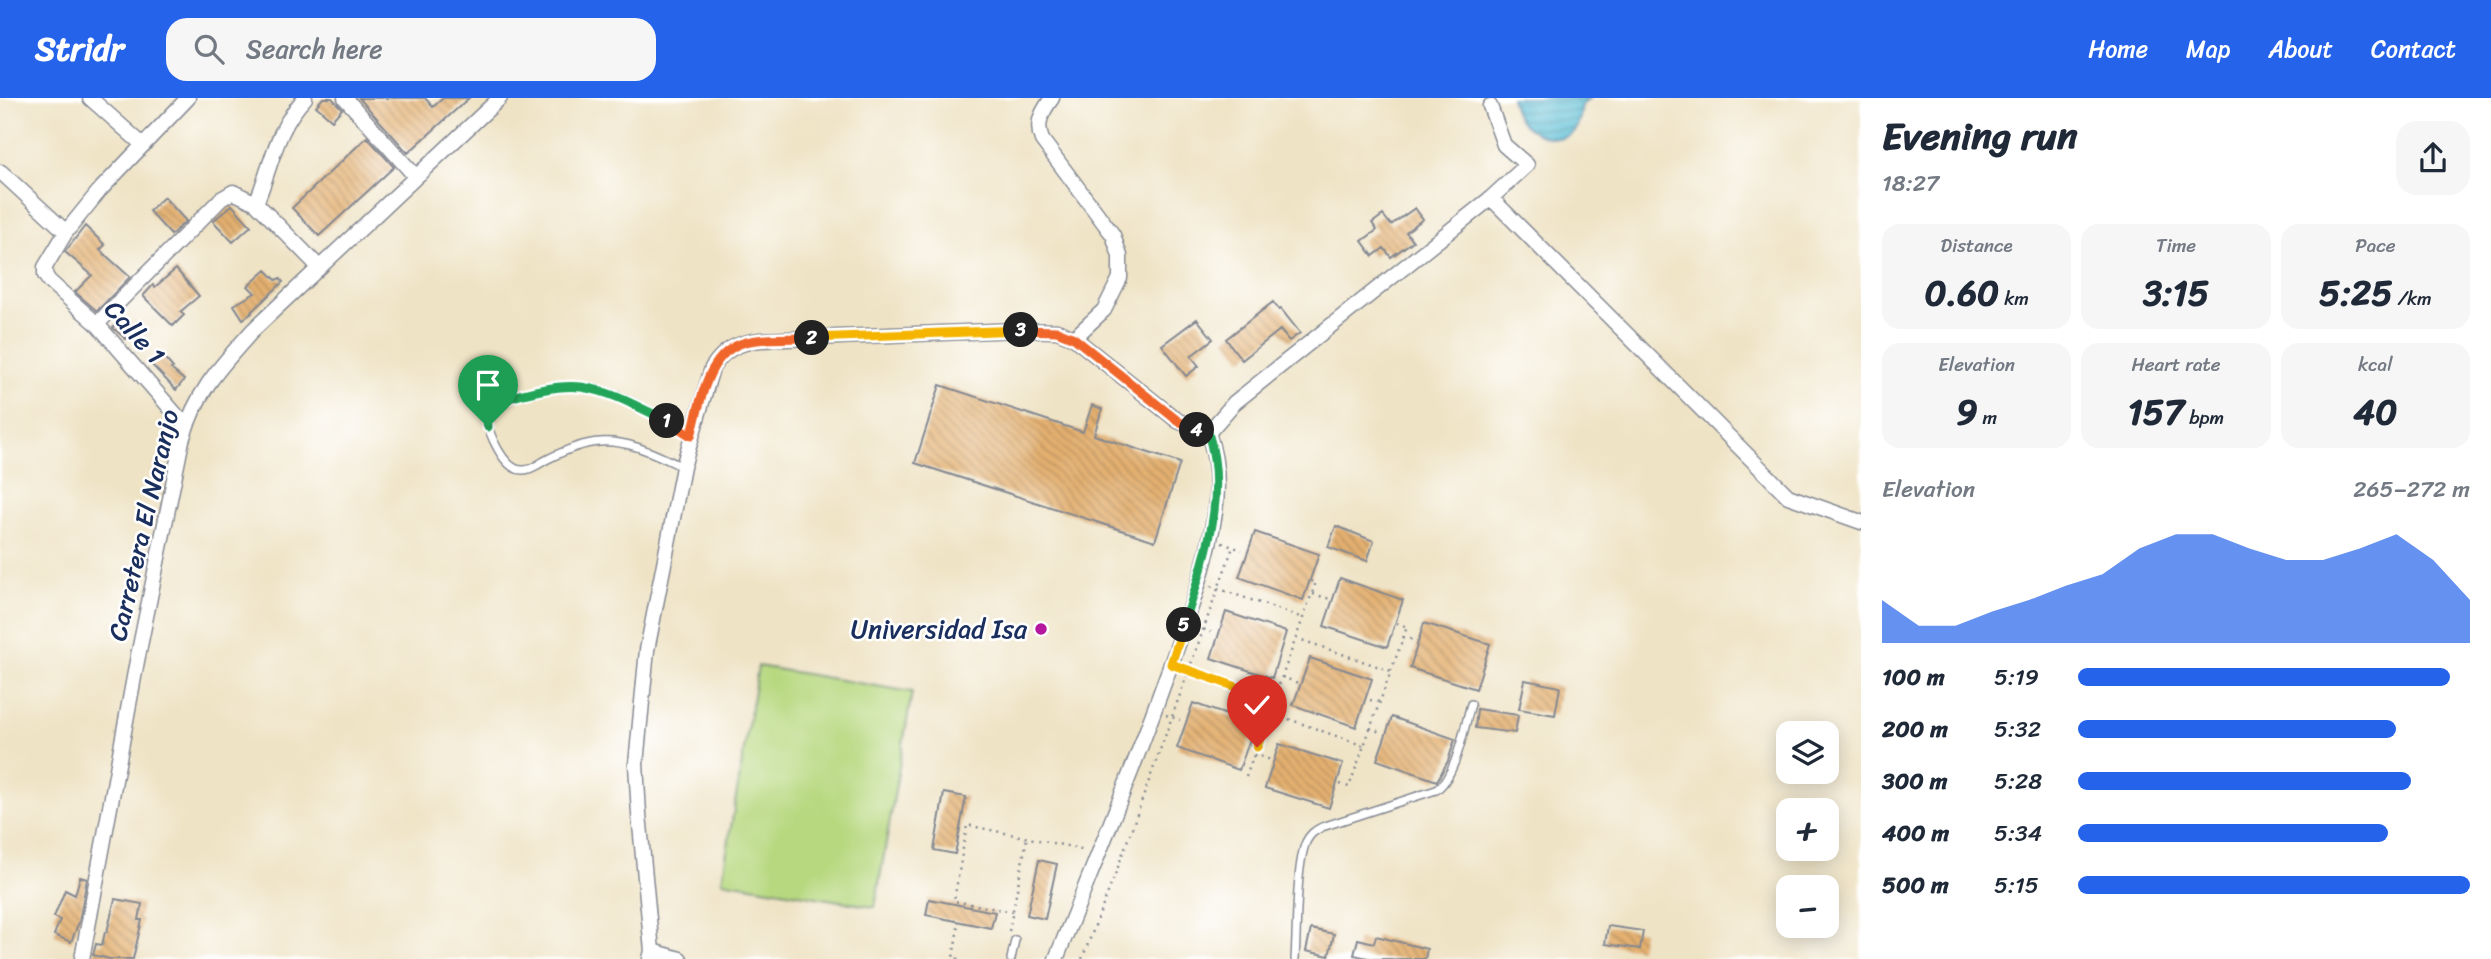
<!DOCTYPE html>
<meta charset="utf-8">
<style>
:root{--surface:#fff;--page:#f6f6f7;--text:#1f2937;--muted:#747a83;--accent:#2563eb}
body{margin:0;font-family:Sriracha,sans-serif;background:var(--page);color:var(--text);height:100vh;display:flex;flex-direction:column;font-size:26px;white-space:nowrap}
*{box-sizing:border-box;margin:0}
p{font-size:23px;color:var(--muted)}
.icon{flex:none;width:38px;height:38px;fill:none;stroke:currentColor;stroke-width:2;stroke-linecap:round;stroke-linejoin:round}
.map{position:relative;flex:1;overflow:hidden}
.sheet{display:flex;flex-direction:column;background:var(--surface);width:630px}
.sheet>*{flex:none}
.buttons{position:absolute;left:1776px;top:623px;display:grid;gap:14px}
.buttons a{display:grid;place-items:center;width:63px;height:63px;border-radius:14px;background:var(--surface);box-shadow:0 4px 18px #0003;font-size:35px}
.pin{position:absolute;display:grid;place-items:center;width:60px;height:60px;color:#fff;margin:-72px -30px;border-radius:50% 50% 50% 0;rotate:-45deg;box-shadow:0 0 7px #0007}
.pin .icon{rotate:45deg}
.km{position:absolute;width:35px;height:35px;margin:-18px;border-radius:50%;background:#222;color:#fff;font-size:19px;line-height:35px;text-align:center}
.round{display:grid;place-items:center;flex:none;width:74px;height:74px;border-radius:21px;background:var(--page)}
.head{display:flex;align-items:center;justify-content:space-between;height:119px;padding:0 21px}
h1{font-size:38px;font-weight:800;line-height:52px}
.stats{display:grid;grid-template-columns:repeat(3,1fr);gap:10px;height:119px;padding:7px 21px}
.stats div{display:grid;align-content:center;border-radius:18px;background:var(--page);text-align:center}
.stats b{font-size:35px;font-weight:800}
.stats small{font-size:19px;font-weight:400}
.stats p{font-size:19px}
.chart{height:196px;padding:14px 21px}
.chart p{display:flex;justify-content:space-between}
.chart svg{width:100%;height:126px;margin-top:7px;fill:var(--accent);opacity:.7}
ul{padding:0 21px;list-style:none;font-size:23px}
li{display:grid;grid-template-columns:112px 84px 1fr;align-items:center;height:52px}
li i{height:18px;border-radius:9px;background:var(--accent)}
header{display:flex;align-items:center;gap:42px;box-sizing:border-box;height:98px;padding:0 35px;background:var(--accent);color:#fff}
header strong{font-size:33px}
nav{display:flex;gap:38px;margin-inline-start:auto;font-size:24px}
.search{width:490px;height:63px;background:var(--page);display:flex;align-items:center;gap:18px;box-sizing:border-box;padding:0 24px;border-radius:21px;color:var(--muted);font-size:26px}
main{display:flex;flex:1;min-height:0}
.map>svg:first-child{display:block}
</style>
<header>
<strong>Stridr</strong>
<div class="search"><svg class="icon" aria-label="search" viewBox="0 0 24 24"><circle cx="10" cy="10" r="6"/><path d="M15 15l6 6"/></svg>Search here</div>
<nav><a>Home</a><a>Map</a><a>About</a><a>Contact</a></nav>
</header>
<main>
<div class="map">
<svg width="1861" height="861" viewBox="0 0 1861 861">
<defs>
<pattern id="water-rules" width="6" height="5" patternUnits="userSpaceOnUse" patternTransform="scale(1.75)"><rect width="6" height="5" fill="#54bbd2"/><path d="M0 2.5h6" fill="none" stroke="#4598ae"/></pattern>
<pattern id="building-back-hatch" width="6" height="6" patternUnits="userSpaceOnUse" patternTransform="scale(1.75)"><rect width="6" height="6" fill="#e4b070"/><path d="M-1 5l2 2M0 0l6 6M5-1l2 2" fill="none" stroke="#b8905f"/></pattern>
</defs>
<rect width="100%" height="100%" fill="#fff"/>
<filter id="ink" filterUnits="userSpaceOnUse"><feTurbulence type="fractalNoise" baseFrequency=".0143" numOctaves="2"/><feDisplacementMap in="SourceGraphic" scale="14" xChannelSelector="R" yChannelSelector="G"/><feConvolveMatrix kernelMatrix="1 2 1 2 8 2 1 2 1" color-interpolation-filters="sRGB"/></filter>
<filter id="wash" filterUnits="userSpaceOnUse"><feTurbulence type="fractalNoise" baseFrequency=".00686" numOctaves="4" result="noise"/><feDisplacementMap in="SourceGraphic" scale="28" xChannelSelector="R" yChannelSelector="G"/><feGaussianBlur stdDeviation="1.57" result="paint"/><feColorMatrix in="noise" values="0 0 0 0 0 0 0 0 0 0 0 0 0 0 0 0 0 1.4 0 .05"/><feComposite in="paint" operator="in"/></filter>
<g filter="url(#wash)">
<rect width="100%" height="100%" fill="#efe3c5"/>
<path fill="#b7d87f" stroke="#69846e" stroke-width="2" d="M758,568l154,26 -37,215 -153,-26z"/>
<path fill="url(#water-rules)" stroke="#387598" stroke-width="2" d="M1511,0h79l-8,7c-1,8 -2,20 -8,26 -15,15 -44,3 -55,-12 -4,-6 -6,-14 -8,-21z"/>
<g id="blocks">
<path fill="url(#building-back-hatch)" d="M323,0h9l10,11 -10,11 -16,-14z
M359,0h66l8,9 10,-9h26l-61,55z
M367,39l27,30 -75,69 -27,-28z
M164,99l22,24 -15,14 -22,-24z
M232,107l19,21 -18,16 -20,-21z
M1415,110l8,11 -17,13 7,9 -22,16 -7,-9 -11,8 -11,-15 15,-11 -5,-7 11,-8 8,10z
M85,128l20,19 -5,5 30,27 -33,34 -22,-19 17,-17 -27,-23z
M176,171l23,27 -19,16 4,3 -11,11 -30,-30 10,-11 2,2z
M266,172l10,10 4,-2 3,4 -32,30 1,1 -9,6 -9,-14 21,-12 -7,-7z
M1273,204l6,8 2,-1 19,24 -11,8 -9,-11 -38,30 -16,-21z
M123,219l12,11 -9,11 -13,-11z
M1197,221l16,20 -22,17 8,10 -13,10 -24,-31z
M162,257l11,13 -2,1 13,11 -8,10 -25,-26z
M940,287l143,47 9,-27 10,4 -8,26 86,28 -25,78 -240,-78z
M1336,428l38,15 -7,20 -39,-14z
M1255,434l64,22 -16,46 -64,-23z
M1340,480l63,22 -16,47 -63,-21z
M1226,514l60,20 -14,46 -61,-20z
M1424,525l66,21 -14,45 -66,-21z
M1310,560l62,21 -16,48 -63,-22z
M1525,582l35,7 -5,28 -36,-6z
M1193,605l62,22 -16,45 -62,-22z
M1477,611l41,6 -3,18 -40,-5z
M1392,619l63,22 -7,22 -11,20 -60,-21z
M1279,646l64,20 -14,44 -64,-20z
M944,695l22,4 -11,57 -21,-4z
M1039,762l18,4 -12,55 -18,-4z
M80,779l7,2 -8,43 -8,20 -17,-7 6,-15 -6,-3 11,-27 10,5z
M115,801l27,5 -3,16h3l-9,39h-23l-17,-4 3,-11 6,1 3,-13h2z
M929,801l66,13 -4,16 -65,-13z
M1608,828l35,5 -3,18 -35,-5z
M1311,831l23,5 -5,22 -23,-5z
M1376,838l51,13 -2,10h-53l-18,-4 4,-16 16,4z"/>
</g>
</g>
<g filter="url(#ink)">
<use href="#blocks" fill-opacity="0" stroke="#858992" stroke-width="2"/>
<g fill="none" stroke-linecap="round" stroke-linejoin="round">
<defs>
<path id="lane" d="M683,369c-26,-12 -53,-27 -83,-25 -19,1 -39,10 -56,19 -5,3 -14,9 -20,9 -20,2 -36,-38 -38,-54l8,-14c27,-7 59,-18 87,-15 38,4 78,28 110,49
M1011,861l4,-19
M1295,861c2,-28 1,-94 11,-117 4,-8 8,-11 16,-15l114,-37c20,-13 28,-62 35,-86"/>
<path id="street" d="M90,0l53,47
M345,0l71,79
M1052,0c-10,14 -17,25 -10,42l71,95 7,21v22l-16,32 -30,28 104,83 30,12
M1490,8l14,39 23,20 -36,33
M1,74l65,60
M256,105c16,-38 19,-73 49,-105
M97,226l124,-125 12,-7 23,11 62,63
M186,328l-89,-102 -48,-43 -4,-6v-8l21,-35 34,-42 88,-92
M1208,335l26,-30 257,-205 297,298 73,26
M652,853l28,8
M82,861l55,-298 45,-221c15,-50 38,-73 72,-111l246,-231
M650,861l2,-8 -13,-137 -3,-50 11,-114 36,-183 29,-99c12,-19 26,-25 48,-28l259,-10 38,1 17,7
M1056,861c37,-91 74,-181 107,-273 20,-55 44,-117 52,-174 4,-27 2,-53 -7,-79"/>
</defs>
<use href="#lane" stroke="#858992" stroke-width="10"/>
<use href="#street" stroke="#858992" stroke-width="17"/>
<path stroke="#858992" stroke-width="2.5" stroke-dasharray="2 5" stroke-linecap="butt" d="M1222,445l20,7
M1211,488l92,32
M1313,496l17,5
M1197,529l14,5
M1403,539l14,4
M1296,540l95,33
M1184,571l90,31
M1282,579l16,6
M1370,602l10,2
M1269,614l95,34
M1166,617l14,5
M1370,630l13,5
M1250,647l7,2
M1254,656l17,6
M1246,679l70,-195 -5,-1
M1340,686l9,3 58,-160 -10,-4
M1013,814l-59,-11 13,-76 119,25
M958,829l-5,31 6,1
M1009,833l18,-93
M1082,861l36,-92 115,-320"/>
<use href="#lane" stroke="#fff" stroke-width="7"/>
<use href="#street" stroke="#fff" stroke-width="14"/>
</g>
</g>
<g fill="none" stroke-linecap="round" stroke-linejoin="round" filter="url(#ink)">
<defs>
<path id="split-1" d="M488,329l-2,-11 8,-14c26,-7 59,-18 87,-15 31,4 59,21 86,34"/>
<path id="split-2" d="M667,323l24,15c10,-34 15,-84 55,-94 20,-5 44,-3 66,-4"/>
<path id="split-3" d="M812,240l209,-8"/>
<path id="split-4" d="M1021,232l36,1 17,7 104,83 19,9"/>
<path id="split-5" d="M1184,527c19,-62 45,-128 24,-192l-11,-3"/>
<path id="split-6" d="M1184,527l-13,39 103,36 -17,47"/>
</defs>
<use href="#split-1" stroke="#fff" stroke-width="14"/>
<use href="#split-2" stroke="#fff" stroke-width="14"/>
<use href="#split-3" stroke="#fff" stroke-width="14"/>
<use href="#split-4" stroke="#fff" stroke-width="14"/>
<use href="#split-5" stroke="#fff" stroke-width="14"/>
<use href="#split-6" stroke="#fff" stroke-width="14"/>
<use href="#split-1" stroke="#22a559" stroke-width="9"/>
<use href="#split-2" stroke="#f0652b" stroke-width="9"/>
<use href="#split-3" stroke="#f5b400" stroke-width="9"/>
<use href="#split-4" stroke="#f0652b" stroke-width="9"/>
<use href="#split-5" stroke="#22a559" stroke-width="9"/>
<use href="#split-6" stroke="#f5b400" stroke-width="9"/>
</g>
<circle fill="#b5179e" stroke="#fff" stroke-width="2.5" cx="1041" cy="531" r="7"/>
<g text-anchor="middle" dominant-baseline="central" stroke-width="5" stroke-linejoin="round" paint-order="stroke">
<g font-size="26" fill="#1b2f5e" stroke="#fff">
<text transform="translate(135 234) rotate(48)">Calle 1</text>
<text transform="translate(143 427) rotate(-77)">Carretera El Naranjo</text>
</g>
<g font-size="26" fill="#1b2f5e" stroke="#fff" text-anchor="end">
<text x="1027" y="531">Universidad Isa</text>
</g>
</g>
</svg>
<div class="buttons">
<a><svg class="icon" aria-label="layers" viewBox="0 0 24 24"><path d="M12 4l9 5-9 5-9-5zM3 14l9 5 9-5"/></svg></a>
<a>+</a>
<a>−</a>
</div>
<div class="pin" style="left:488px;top:329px;background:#1e9e55"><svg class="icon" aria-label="arrive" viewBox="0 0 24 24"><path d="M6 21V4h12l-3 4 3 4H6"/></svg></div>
<div class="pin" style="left:1257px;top:649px;background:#d93025"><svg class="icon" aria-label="check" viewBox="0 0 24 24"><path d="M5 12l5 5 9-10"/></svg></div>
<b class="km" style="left:667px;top:323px">1</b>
<b class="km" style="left:812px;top:240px">2</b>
<b class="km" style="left:1021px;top:232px">3</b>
<b class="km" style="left:1197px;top:332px">4</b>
<b class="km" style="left:1184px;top:527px">5</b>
</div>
<section class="sheet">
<div class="head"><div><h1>Evening run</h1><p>18:27</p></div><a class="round"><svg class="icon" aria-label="share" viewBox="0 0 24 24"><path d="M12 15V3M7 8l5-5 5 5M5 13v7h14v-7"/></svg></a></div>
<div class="stats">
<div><p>Distance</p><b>0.60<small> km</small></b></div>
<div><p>Time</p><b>3:15</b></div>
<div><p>Pace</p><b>5:25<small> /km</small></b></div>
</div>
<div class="stats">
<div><p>Elevation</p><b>9<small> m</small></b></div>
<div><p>Heart rate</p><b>157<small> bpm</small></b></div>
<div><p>kcal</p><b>40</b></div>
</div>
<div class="chart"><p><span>Elevation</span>265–272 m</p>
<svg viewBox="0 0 160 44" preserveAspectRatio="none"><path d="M0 44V29L10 38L20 38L30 33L40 29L50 24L60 20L70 11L80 6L90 6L100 11L110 15L120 15L130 11L140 6L150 15L160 29V44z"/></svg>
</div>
<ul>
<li><b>100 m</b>5:19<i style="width:95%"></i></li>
<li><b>200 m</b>5:32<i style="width:81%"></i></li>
<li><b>300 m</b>5:28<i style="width:85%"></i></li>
<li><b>400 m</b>5:34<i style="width:79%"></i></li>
<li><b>500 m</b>5:15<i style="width:100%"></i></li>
</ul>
</section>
</main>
